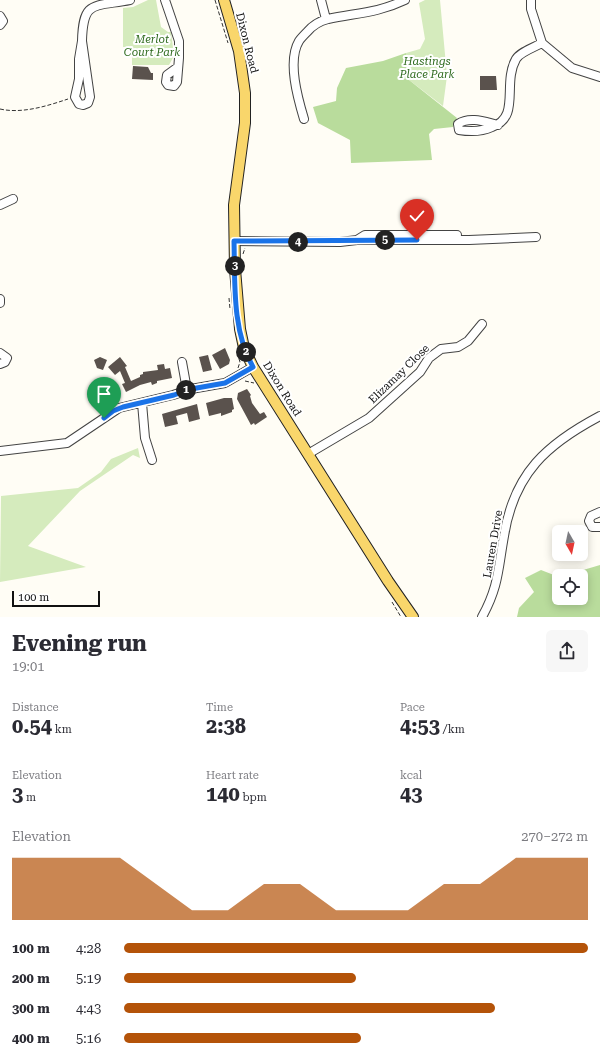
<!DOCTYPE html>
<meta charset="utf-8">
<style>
:root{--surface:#fff;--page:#f7f7f7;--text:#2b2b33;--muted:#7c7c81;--accent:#b45309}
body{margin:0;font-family:"Roboto Serif",serif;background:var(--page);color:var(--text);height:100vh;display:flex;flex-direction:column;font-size:15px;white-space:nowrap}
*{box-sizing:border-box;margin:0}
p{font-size:13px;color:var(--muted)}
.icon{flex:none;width:22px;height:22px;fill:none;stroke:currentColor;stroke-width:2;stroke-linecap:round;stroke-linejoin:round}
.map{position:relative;height:617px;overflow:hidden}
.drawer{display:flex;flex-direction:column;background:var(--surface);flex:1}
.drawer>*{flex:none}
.needle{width:26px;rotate:171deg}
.tools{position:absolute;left:552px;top:525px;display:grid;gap:8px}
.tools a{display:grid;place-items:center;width:36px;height:36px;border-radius:6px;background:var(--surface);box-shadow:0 2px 10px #0003;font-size:20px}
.scale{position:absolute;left:12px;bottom:10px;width:88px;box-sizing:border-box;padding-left:4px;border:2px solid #111;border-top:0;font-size:11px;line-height:14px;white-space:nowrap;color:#111;-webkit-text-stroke:3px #fff;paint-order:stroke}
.pin{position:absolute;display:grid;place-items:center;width:34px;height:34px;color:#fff;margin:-41px -17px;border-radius:50% 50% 50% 0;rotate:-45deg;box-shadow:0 0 4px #0007}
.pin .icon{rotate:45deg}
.km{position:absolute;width:20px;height:20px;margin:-10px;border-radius:50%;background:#222;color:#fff;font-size:11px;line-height:20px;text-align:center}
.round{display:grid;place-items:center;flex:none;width:42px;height:42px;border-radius:6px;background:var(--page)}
.summary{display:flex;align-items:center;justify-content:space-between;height:68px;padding:0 12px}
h1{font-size:22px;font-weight:700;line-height:30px}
.figures{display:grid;grid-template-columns:repeat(3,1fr);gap:6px;height:68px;padding:4px 12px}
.figures div{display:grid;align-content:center}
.figures b{font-size:20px;font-weight:700}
.figures small{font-size:11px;font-weight:400}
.figures p{font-size:11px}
.chart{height:112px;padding:8px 12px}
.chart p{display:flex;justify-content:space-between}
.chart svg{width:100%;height:72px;margin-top:4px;fill:var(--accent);opacity:.7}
ul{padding:0 12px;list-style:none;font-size:13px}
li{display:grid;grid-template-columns:64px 48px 1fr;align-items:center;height:30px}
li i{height:10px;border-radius:5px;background:var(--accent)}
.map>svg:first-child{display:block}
</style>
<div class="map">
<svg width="600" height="617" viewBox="0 0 600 617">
<rect width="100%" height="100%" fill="#fffdf5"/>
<path fill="#d5ebbd" d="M148,0h8l5,27 7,5h3l3,24 -5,9h-37v-18h-9v-39l10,-1z
M425,0h15l7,76 -4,30 -34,-26 -3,-27 14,-4 5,-10 -6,-36z
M138,448l2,10 -7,-3 -53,36 -52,55 58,21 -86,15 1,-86 77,-8 23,-16 10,-13z"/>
<path fill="#b9dc9c" d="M406,53l3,27 48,38 -4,9 -19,2 -5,5 3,26 -81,3 -1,-23 -32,-17 -5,-16 23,-6 1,-13 9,-20 37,-7z
M600,565v52h-83l2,-9 15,-16 -9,-14 16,-8 18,7v21h22v-22h-18z"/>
<path fill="#5a524d" d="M133,66l15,1 3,6h2v7l-21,-1z
M480,76h16l1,14h-17z
M225,348l5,12 -1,4 -9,5 -8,-14z
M208,355l4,15 -9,2 -4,-15z
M100,357l7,3 -4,10 -6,-2 -3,-8z
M120,357l7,9 -2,1 6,14 9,-4v-2l3,-1v-2l15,-2 -1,-5 7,-1 1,5 5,-1 2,10 -15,3v2l-5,2 -1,-3 -11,3 -14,7 -4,-8 3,-1 -5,-12 -5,4 -7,-8z
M247,389l4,6 -1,1 2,7 8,11 4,-2 3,5 -12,8 -1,-2 -3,2 -14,-26 1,-6z
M224,398h8l2,11 -2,1v2l-11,4v-3l-12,3 -3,-13z
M197,404l3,15 -11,3 -2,-9 -11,3 2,8 -13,3 -3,-13z"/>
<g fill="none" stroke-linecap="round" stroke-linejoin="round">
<defs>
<path id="minor" d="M165,0l14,41v17l-2,24 -3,4 -6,-1 -2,-3 1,-7 11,-8
M321,0l5,19
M531,0v9l11,34 30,25 28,9
M0,16l3,5 -3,4
M82,41l8,56 -2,6 -5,2 -4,-1 -4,-7 4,-18v-20z
M82,41c1,-41 11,-34 48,-41
M304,119c-6,-20 -17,-58 -5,-78 2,-3 5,-6 8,-9 5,-6 13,-11 21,-13 28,-6 50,-6 77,-19
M498,125c-13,-3 -28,-9 -40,-1l1,6c12,2 22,2 33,-3 29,-10 10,-43 24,-68 4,-7 19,-12 26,-16
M0,205l13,-6
M357,240l8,-5h92
M234,241l106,1 17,-2h112l67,-3
M0,299v4
M0,353l7,5 -2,4 -5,2
M182,362l5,28
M100,387l13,24
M142,403l3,35 7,22
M0,451l67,-8 52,-35 54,-13 18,-6 34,-6 28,-16
M308,454l61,-36 51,-46 9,-14 12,-9 17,-2 10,-6 14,-17
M600,512l-9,4 -2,5 3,6h8
M482,617c17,-31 16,-48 22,-81 10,-63 43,-92 96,-120"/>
<path id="major" d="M224,0l15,51 6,42v30l-11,82 1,64 5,60 4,19 9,19 135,214 25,36"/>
</defs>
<use href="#minor" stroke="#444" stroke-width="10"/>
<use href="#major" stroke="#222" stroke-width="12"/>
<path stroke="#333" stroke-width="1" stroke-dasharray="4 2" stroke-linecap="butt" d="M215,0l13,43
M0,109c22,5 47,-3 68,-10
M243,254l2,-6
M229,298l1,11
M238,368l2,-6 -2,-6
M245,381l9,2
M392,602l9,15"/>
<use href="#minor" stroke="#fff" stroke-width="8"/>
<use href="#major" stroke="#f9d66b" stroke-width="10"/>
</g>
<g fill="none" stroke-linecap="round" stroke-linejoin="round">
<defs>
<path id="route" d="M104,418l9,-7 10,-4 51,-12 17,-6 34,-6 28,-16c-21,-36 -18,-85 -19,-126l183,-1"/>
</defs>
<use href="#route" stroke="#fff" stroke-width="8"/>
<use href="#route" stroke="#1a73e8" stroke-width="5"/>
</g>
<g text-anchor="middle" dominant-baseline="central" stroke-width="4" stroke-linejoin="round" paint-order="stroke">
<g font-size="11" font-style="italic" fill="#2f6b1f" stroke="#fff">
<text x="152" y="39">Merlot<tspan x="152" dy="13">Court Park</tspan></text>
<text x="427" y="61">Hastings<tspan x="427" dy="13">Place Park</tspan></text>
</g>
<g font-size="11" fill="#111" stroke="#fff">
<text transform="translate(247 43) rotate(76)">Dixon Road</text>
<text transform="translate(399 374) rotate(-44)">Elizamay Close</text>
<text transform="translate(282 389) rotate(58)">Dixon Road</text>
<text transform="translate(493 544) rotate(-80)">Lauren Drive</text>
</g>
</g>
</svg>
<div class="tools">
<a><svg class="needle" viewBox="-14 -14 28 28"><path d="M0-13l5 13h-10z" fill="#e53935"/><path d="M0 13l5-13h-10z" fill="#7c7c81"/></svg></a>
<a><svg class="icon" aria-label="locate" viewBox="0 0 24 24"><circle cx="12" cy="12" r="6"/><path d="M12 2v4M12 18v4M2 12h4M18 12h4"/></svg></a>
</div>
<div class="scale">100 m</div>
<div class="pin" style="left:104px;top:418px;background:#1e9e55"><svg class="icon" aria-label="arrive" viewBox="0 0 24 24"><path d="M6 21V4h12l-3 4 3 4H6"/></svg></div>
<div class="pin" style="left:417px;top:240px;background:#d93025"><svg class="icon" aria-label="check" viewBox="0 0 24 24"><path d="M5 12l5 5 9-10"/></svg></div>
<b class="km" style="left:186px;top:390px">1</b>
<b class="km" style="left:246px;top:352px">2</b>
<b class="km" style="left:235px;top:266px">3</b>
<b class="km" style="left:298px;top:242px">4</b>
<b class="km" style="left:385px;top:240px">5</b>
</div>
<section class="drawer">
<div class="summary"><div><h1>Evening run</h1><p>19:01</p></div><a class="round"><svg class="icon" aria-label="share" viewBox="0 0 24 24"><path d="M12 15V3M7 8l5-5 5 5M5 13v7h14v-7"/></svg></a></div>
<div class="figures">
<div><p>Distance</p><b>0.54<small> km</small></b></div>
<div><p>Time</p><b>2:38</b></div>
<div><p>Pace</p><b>4:53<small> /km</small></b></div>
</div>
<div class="figures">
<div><p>Elevation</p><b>3<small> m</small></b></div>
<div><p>Heart rate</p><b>140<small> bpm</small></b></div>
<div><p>kcal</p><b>43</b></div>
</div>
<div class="chart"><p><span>Elevation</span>270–272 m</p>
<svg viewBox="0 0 160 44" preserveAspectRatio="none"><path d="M0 44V6L10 6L20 6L30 6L40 22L50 38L60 38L70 22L80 22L90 38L100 38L110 38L120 22L130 22L140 6L150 6L160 6V44z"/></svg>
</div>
<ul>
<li><b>100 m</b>4:28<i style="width:100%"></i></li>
<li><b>200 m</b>5:19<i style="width:50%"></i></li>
<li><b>300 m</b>4:43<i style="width:80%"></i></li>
<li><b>400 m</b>5:16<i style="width:51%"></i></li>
</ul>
</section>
